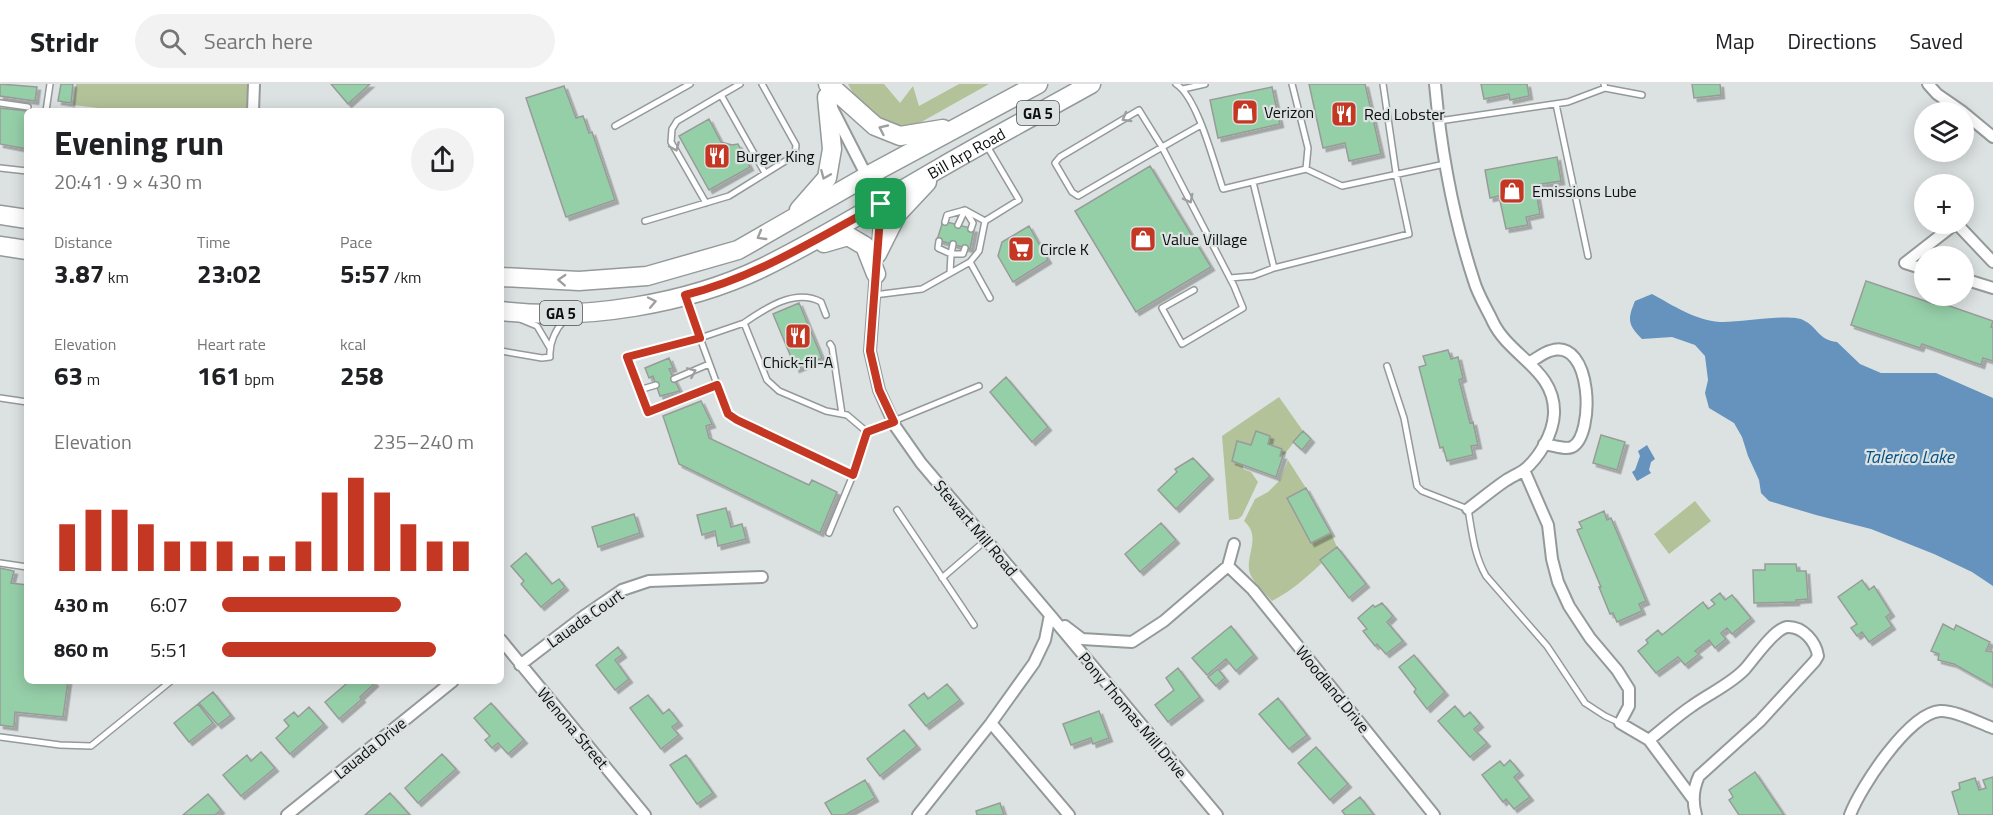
<!DOCTYPE html>
<meta charset="utf-8">
<style>
:root{--surface:#fff;--page:#f2f2f2;--text:#202124;--muted:#757577;--line:#e0e0e0;--accent:#c33723}
body{margin:0;font-family:"Titillium Web",sans-serif;background:var(--page);color:var(--text);height:100vh;display:flex;flex-direction:column;font-size:22px;white-space:nowrap}
*{box-sizing:border-box;margin:0}
p{font-size:20px;color:var(--muted)}
.icon{flex:none;width:33px;height:33px;fill:none;stroke:currentColor;stroke-width:2;stroke-linecap:round;stroke-linejoin:round}
.map{position:relative;flex:1;overflow:hidden}
.sheet{position:absolute;left:24px;top:24px;width:480px;height:576px;display:flex;flex-direction:column;background:var(--surface);border-radius:9px;box-shadow:0 3px 15px #0003}
.sheet>*{flex:none}
.tools{position:absolute;left:1914px;top:18px;display:grid;gap:12px}
.tools a{display:grid;place-items:center;width:60px;height:60px;border-radius:50%;background:var(--surface);box-shadow:0 3px 15px #0003;font-size:30px}
.pin{position:absolute;display:grid;place-items:center;width:51px;height:51px;color:#fff;margin:-26px;border-radius:12px;box-shadow:0 3px 9px #0006}
.round{display:grid;place-items:center;flex:none;width:63px;height:63px;border-radius:32px;background:var(--page)}
.headline{display:flex;align-items:center;justify-content:space-between;height:102px;padding:0 30px}
h1{font-size:33px;font-weight:700;line-height:45px}
.metrics{display:grid;grid-template-columns:repeat(3,1fr);gap:9px;height:102px;padding:6px 30px}
.metrics div{display:grid;align-content:center}
.metrics b{font-size:26px;font-weight:700}
.metrics small{font-size:16px;font-weight:400}
.metrics p{font-size:16px}
.chart{height:168px;padding:12px 30px}
.chart p{display:flex;justify-content:space-between}
.chart svg{width:100%;height:108px;margin-top:6px;stroke:var(--accent);stroke-width:6}
ul{padding:0 30px;list-style:none;font-size:20px}
li{display:grid;grid-template-columns:96px 72px 1fr;align-items:center;height:45px}
li i{height:15px;border-radius:8px;background:var(--accent)}
header{display:flex;align-items:center;gap:36px;box-sizing:border-box;height:84px;padding:0 30px;background:var(--surface);border-bottom:2px solid var(--line)}
header strong{font-size:28px}
nav{display:flex;gap:33px;margin-inline-start:auto;font-size:21px}
.search{width:420px;height:54px;background:var(--page);display:flex;align-items:center;gap:15px;box-sizing:border-box;padding:0 21px;border-radius:33px;color:var(--muted);font-size:22px}
.map>svg:first-child{display:block}
</style>
<header>
<strong>Stridr</strong>
<div class="search"><svg class="icon" aria-label="search" viewBox="0 0 24 24"><circle cx="10" cy="10" r="6"/><path d="M15 15l6 6"/></svg>Search here</div>
<nav><a>Map</a><a>Directions</a><a>Saved</a></nav>
</header>
<div class="map">
<svg width="1993" height="731" viewBox="0 0 1993 731">
<defs>
<filter id="shadow"><feDropShadow dx="3.5" dy="3.5" stdDeviation="0" flood-color="#0004"/></filter>
</defs>
<rect width="100%" height="100%" fill="#dce2e1"/>
<path fill="#b3c299" d="M76,0h176v27h-129l-50,-6z
M848,0h36l16,19 13,-17 6,20 40,-22h30l-73,41 -20,1 -27,-10 -10,-12z
M1279,313l24,34 -20,25h-3l-24,-24 -5,13 -14,-4 -5,20 11,4v4l8,3 7,10 -16,34 -4,3 -9,1 -7,-84z
M1288,376l18,28 -19,10 24,45 20,-10 6,14 -17,13 2,3c-15,14 -32,29 -50,38 -7,-8 -21,-20 -23,-31 -2,-18 12,-34 -5,-49l11,-22 13,-7 12,-12z
M1695,417l16,20 -42,33 -15,-20z"/>
<path fill="#6593be" d="M1652,210c22,12 43,26 68,28 20,1 69,-9 83,-2 15,7 15,20 34,22l23,22 21,9h55l57,25v188l-21,-14 -38,-18 -63,-25 -55,-14 -47,-14 -8,-8 -2,-13 -11,-24 -6,-19 -8,-14 -25,-15 -4,-15 3,-13 -3,-24 -10,-11 -23,-8 -30,2c-14,-14 -15,-19 -7,-38z
M1647,361l8,14 -4,3 -2,8 2,3 -14,8 -5,-9 3,-2 5,-14 -2,-5z"/>
<path fill="#95cfa8" stroke="#989c99" stroke-width="1.5" filter="url(#shadow)" d="M0,0l37,3 -2,14 -35,-5z
M61,0h12l-2,19 -13,-2z
M331,0h39l-22,20z
M1309,0h56l16,70 -32,7 -4,-18 -22,5z
M1481,0h46l2,12 -19,4 -1,-6 -25,5z
M1692,0h28l1,11 -27,3z
M564,2l12,32 7,-2 6,17 3,-1 23,68 -49,17 -40,-119z
M1272,3l8,37 -62,14 -8,-38z
M0,24l27,3v38l-27,-5z
M709,35l12,23 11,3 6,-1 12,23 -41,23 -30,-54z
M1557,73l4,24 -26,4 5,29 -14,3 2,8 -22,4 -7,-33 -9,2 -5,-28z
M1150,82l61,101 -75,45 -61,-101z
M943,137l31,8 -4,20 -33,-9z
M1029,142l19,34 -35,22 -15,-26 4,-14z
M1866,197l68,23 1,-3 58,20 -2,6 2,1v33l-10,-3 -2,7 -59,-21 -2,4 -69,-23z
M799,219l23,55 -26,11 -23,-55z
M1448,266l3,9 7,-2 5,21 -4,2 11,43 3,-1 5,23 -7,1 2,9 -26,6 -4,-14 -3,1 -21,-81 7,-2 -3,-9z
M669,274l4,10 -4,1 11,22 -20,5 -7,-20 -4,2 -4,-10z
M1006,293l42,50 -16,15 -42,-50z
M701,317l11,23 -6,2 3,12 100,47 3,-5 25,12 -17,41 -141,-69 -16,-48z
M1256,347l14,5 -2,8 14,5 -2,7h3l-7,21 -44,-16 5,-20 14,4z
M1303,347l8,8 -9,11 -9,-8z
M1601,351l24,7 -8,28 -24,-7z
M1193,374l17,18 -34,33 -18,-19 19,-18 -2,-3z
M1306,404l25,45 -20,10 -24,-45z
M726,424l5,19 11,-3 4,15 -28,7 -3,-15 -13,4 -5,-20z
M1604,427l3,9 4,-2 35,83 -7,3 3,7 -25,11 -4,-9 -3,1 -11,-27h2l-24,-57 5,-2 -3,-6z
M634,430l6,19 -42,14 -6,-20z
M1161,439l15,17 -36,32 -15,-18z
M1337,463l29,37 -17,14 -29,-38z
M526,469l26,31 7,-5 6,8 -24,20 -20,-23 3,-3 -13,-15z
M1765,480h31l1,7h9l2,28 -12,1v2l-42,1 -1,-33h12z
M0,484l14,3 -3,12 16,2v96h41l-5,36 -48,-5 -1,15 -14,-2z
M1862,496l7,10 5,-4 17,27 -5,4 6,9 -23,16 -7,-10 -5,4 -6,-8 6,-4 -19,-27z
M1720,509l5,7 7,-5 19,23 -19,16 -5,-6 -6,5 5,6 -11,9 -6,-8 -14,11 4,3 -14,11 -7,-8 -22,16 -18,-22 10,-8 -2,-3 12,-10 4,5 41,-33 5,7 7,-5 -4,-4z
M1382,519l11,13 -6,6 16,19 -17,13 -9,-10 -2,2 -12,-15 4,-2 -9,-11 15,-13 2,2z
M1943,540l11,6 2,-5 34,17 -4,9 7,1v34l-39,-22 -16,-4 1,-6 -8,-3z
M1231,542l23,29 -18,16 -10,-12 -19,16 -15,-17z
M618,563l5,7 -8,6 14,19 -14,11 -19,-25z
M1414,571l31,37 -18,17 -13,-17 2,-3 -17,-22z
M1178,584l22,29 -32,25 -13,-17 19,-15 -8,-12z
M1218,585l7,9 -9,8 -8,-9z
M343,597h30l2,2 -15,14 2,2 -23,20 -14,-17 21,-18z
M947,600l13,16 -34,26 -17,-21 15,-12 4,6z
M213,608l18,23 -13,10 -19,-22z
M648,611l15,19 6,-5 10,13 -7,5 7,8 -18,14 -31,-41z
M1278,614l29,37 -18,14 -30,-35z
M491,619l33,37 -16,14 -10,-11 -6,5 -7,-8 5,-4 -16,-18z
M198,620l15,19 -24,19 -15,-19z
M1455,622l9,11 6,-5 10,12 -6,5 13,14 -17,14 -32,-36z
M309,623l15,17 -34,30 -14,-16 13,-12 -5,-6 10,-8 4,5z
M1099,627l10,27 -16,6 -2,-6 -20,7 -8,-21z
M904,646l13,16 -37,30 -13,-17z
M1316,663l32,37 -18,16 -32,-37z
M261,668l14,16 -34,28 -18,-21 24,-20 4,6z
M442,670l14,15 -38,34 -13,-15z
M686,671l27,38 -16,11 -27,-39z
M1510,676l10,12 -6,5 16,20 -16,12 -8,-10 -3,3 -21,-27 18,-14 4,5z
M1755,688l29,43h-45l-10,-15 4,-3 -4,-7z
M1993,693v38h-34l-7,-23 8,-3 -1,-6 16,-5 4,12 7,-2 -3,-8z
M865,696l10,18 -30,17h-13l-7,-12z
M390,709l20,22h-45z
M208,710l13,16 -6,5h-32z
M1360,713l14,18h-29l-3,-4z
M1000,719l4,12h-27l-1,-4z"/>
<g fill="none" stroke-linecap="round" stroke-linejoin="round">
<defs>
<path id="lane" d="M740,0l-19,11 44,78
M1176,0c22,14 38,80 47,105l83,-20 2,-21 -16,-64
M1605,4l37,7
M1183,5l22,-5
M0,19l28,4
M1556,20l32,152
M46,27l4,-27
M1439,37l129,-19 37,-14 -1,-4
M615,42l75,-42
M0,84l27,3
M1306,85l36,17 103,-22
M1253,98l21,86 135,-34 -13,-61 -13,-89
M706,119l-35,-61 1,-13 5,-8 44,-26
M645,137l84,-25 66,-41 1,-10 -34,-61
M945,138l2,-7 18,-5 8,13 -2,6
M958,141l7,-15 20,11
M939,157l-1,7 13,6 2,-10
M970,178l20,36
M950,189l1,-19h12l2,-6
M1230,194l23,-2 21,-8
M1194,206l-32,18 20,36 61,-36 -9,-22 -72,-139 -23,-37 -79,47 -5,6 17,29 6,4c41,-24 82,-48 123,-71
M874,211l48,-6 48,-27 9,-11 6,-30 34,-21 -32,-54
M686,216l42,114 9,6 116,55 14,-43 112,-46
M520,235l17,7 13,22
M744,239c22,-15 51,-35 77,-21l5,13
M830,260l2,3 10,67
M501,267l41,7 8,-1c-1,-14 6,-28 15,-38
M1387,282l17,52 13,68 5,5 46,18c4,23 6,46 18,67l61,70 38,57 20,13 15,7
M674,295l35,-15
M717,301l-69,27 -21,-55 73,-19 44,-15 23,57 12,11 47,20 21,4 20,17
M639,306l17,-5
M0,314l27,4
M897,426l77,115
M829,449l24,-58
M0,479l27,4
M942,494l44,-38
M0,653l60,8 31,1 80,-65"/>
<path id="street" d="M1435,0c6,67 18,133 39,197 4,14 13,28 19,41 17,35 63,48 61,92 -1,20 -15,44 -30,56 -6,4 -13,7 -19,11 -13,9 -25,19 -37,28
M1928,0l9,10 26,18
M832,24l49,96 -3,39
M253,27l1,-27
M1964,29l29,24
M1957,140l36,38
M1924,185l-19,-6 50,-39
M876,186l-6,81 9,39 16,36 26,37 129,152 -5,25 -11,23 -43,60 -73,92
M1964,195l29,9
M1530,278c6,-3 13,-9 20,-11 43,-15 45,85 22,96 -7,3 -20,-2 -28,-3
M1524,386l24,55 4,34 6,23 11,24 21,32 27,32 12,19v17l-9,17 29,17c14,-11 28,-24 43,-34 18,-13 39,-22 53,-37 9,-10 29,-40 42,-42 16,-1 29,15 31,29l-3,5 -55,60 -61,55c-6,13 -7,25 -3,39
M1228,482l25,24 181,225
M1050,531l167,200
M1065,542l17,13 50,3 32,-21 64,-55 6,-22
M501,556l144,175
M520,581l64,-49 38,-26 27,-9 113,-4
M991,639l78,92
M1649,656l44,59
M287,731l166,-134
M1850,731c10,-27 59,-102 90,-104 15,-1 39,12 53,17"/>
<g id="primary">
<path d="M828,0l47,42 25,10 43,-7"/>
<path d="M799,126l28,-32 5,-29 -5,-52"/>
<path d="M0,131l27,4"/>
<path d="M824,159l24,-7 17,10 11,28"/>
<path d="M0,162l27,4"/>
<path d="M877,170l20,-40 30,-32"/>
<path d="M501,193l78,4 68,-5 91,-26 129,-74 171,-92"/>
<path id="s1" d="M501,227c83,10 186,-7 261,-43 61,-30 119,-66 178,-100 50,-29 101,-56 151,-84"/>
</g>
</defs>
<use href="#lane" stroke="#949999" stroke-width="8"/>
<use href="#street" stroke="#949999" stroke-width="14"/>
<use href="#primary" stroke="#949999" stroke-width="21"/>
<use href="#lane" stroke="#fff" stroke-width="5"/>
<use href="#street" stroke="#fff" stroke-width="10"/>
<use href="#primary" stroke="#fff" stroke-width="18"/>
</g>
<defs><path id="oneway-chevron" d="M-2-3.5L2.5 0L-2 3.5" fill="none" stroke-width="1.6" stroke-linecap="round" stroke-linejoin="round" transform="scale(1.5)"/></defs>
<g stroke="#9e9f9f">
<use href="#oneway-chevron" transform="translate(1126 34) rotate(150)"/>
<use href="#oneway-chevron" transform="translate(883 45) rotate(-155)"/>
<use href="#oneway-chevron" transform="translate(675 63) rotate(67)"/>
<use href="#oneway-chevron" transform="translate(825 91) rotate(113)"/>
<use href="#oneway-chevron" transform="translate(1189 115) rotate(63)"/>
<use href="#oneway-chevron" transform="translate(761 152) rotate(150)"/>
<use href="#oneway-chevron" transform="translate(562 196) rotate(-177)"/>
<use href="#oneway-chevron" transform="translate(652 218) rotate(-12)"/>
<use href="#oneway-chevron" transform="translate(692 288) rotate(-23)"/>
</g>
<g fill="none" stroke-linecap="round" stroke-linejoin="round">
<defs>
<path id="route" d="M881,120l-11,147 9,39 15,32 -27,10 -14,43 -116,-55 -9,-6 -11,-29 -69,27 -21,-55 73,-19 -15,-43c70,-17 133,-57 196,-91z"/>
</defs>
<use href="#route" stroke="#fff" stroke-width="12"/>
<use href="#route" stroke="#c33723" stroke-width="8"/>
</g>
<defs>
<symbol id="shop-square" viewBox="-11 -11 22 22"><rect x="-9" y="-9" width="18" height="18" rx="4" fill="#c33723" stroke="#dce2e1"/><path d="M-5-2.5h2.3a2.7 3.5 0 0 1 5.4 0H5L5.5 6h-11ZM-1.5-2.5h3a1.5 2.3 0 0 0-3 0Z" fill="#fff"/></symbol>
<symbol id="restaurant-square" viewBox="-11 -11 22 22"><rect x="-9" y="-9" width="18" height="18" rx="4" fill="#c33723" stroke="#dce2e1"/><path d="M-5-6h1v4h1v-4h1v4h1v-4h1v5L-1.5 .5V6h-2V.5L-5-1ZM5-6V6H3V1.5H1.5Q1.5-4 5-6Z" fill="#fff"/></symbol>
<symbol id="supermarket-square" viewBox="-11 -11 22 22"><rect x="-9" y="-9" width="18" height="18" rx="4" fill="#c33723" stroke="#dce2e1"/><path d="M-6-5.5h2.5l.6 2H6L4.5 2H-2.5L-4.4-4H-6ZM-1.5 3.2a1.3 1.3 0 1 0 .1 0ZM3 3.2a1.3 1.3 0 1 0 .1 0Z" fill="#fff"/></symbol>
</defs>
<g fill-rule="evenodd">
<use href="#shop-square" x="1230" y="13" width="30" height="30"/>
<use href="#restaurant-square" x="1329" y="15" width="30" height="30"/>
<use href="#restaurant-square" x="702" y="57" width="30" height="30"/>
<use href="#shop-square" x="1497" y="92" width="30" height="30"/>
<use href="#shop-square" x="1128" y="140" width="30" height="30"/>
<use href="#supermarket-square" x="1006" y="150" width="30" height="30"/>
<use href="#restaurant-square" x="783" y="237" width="30" height="30"/>
</g>
<g text-anchor="middle" dominant-baseline="central" stroke-width="4.5" stroke-linejoin="round" paint-order="stroke">
<g fill="#dce2e1" stroke="#4b4e4d" stroke-width="1.5">
<rect x="1017" y="17" width="42" height="24" rx="4.5"/>
<rect x="540" y="217" width="42" height="24" rx="4.5"/>
</g>
<g font-size="15" font-weight="bold" fill="#0d0f0e">
<text x="1038" y="29">GA 5</text>
<text x="561" y="229">GA 5</text>
</g>
<g font-size="16" fill="#0d0f0e" stroke="#dce2e1" text-anchor="start">
<text x="1264" y="28">Verizon</text>
<text x="1364" y="30">Red Lobster</text>
<text x="736" y="72">Burger King</text>
<text x="1532" y="107">Emissions Lube</text>
<text x="1162" y="155">Value Village</text>
<text x="1040" y="165">Circle K</text>
<text x="798" y="278" text-anchor="middle">Chick-fil-A</text>
</g>
<g font-size="16" fill="#0d0f0e" stroke="#dce2e1">
<text stroke="none"><textPath href="#s1" startOffset="502">Bill Arp Road</textPath></text>
<text transform="translate(976 444) rotate(50)">Stewart Mill Road</text>
<text transform="translate(585 534) rotate(-35)">Lauada Court</text>
<text transform="translate(1333 605) rotate(51)">Woodland Drive</text>
<text transform="translate(1133 631) rotate(50)">Pony Thomas Mill Drive</text>
<text transform="translate(573 644) rotate(50)">Wenona Street</text>
<text transform="translate(370 664) rotate(-39)">Lauada Drive</text>
</g>
<g font-size="18" font-style="italic" fill="#035288" stroke="#dce2e1">
<text x="1909" y="372">Talerico Lake</text>
</g>
</g>
</svg>
<div class="tools">
<a><svg class="icon" aria-label="layers" viewBox="0 0 24 24"><path d="M12 4l9 5-9 5-9-5zM3 14l9 5 9-5"/></svg></a>
<a>+</a>
<a>−</a>
</div>
<div class="pin" style="left:881px;top:120px;background:#1e9e55"><svg class="icon" aria-label="arrive" viewBox="0 0 24 24"><path d="M6 21V4h12l-3 4 3 4H6"/></svg></div>
<section class="sheet">
<div class="headline"><div><h1>Evening run</h1><p>20:41 · 9 × 430 m</p></div><a class="round"><svg class="icon" aria-label="share" viewBox="0 0 24 24"><path d="M12 15V3M7 8l5-5 5 5M5 13v7h14v-7"/></svg></a></div>
<div class="metrics">
<div><p>Distance</p><b>3.87<small> km</small></b></div>
<div><p>Time</p><b>23:02</b></div>
<div><p>Pace</p><b>5:57<small> /km</small></b></div>
</div>
<div class="metrics">
<div><p>Elevation</p><b>63<small> m</small></b></div>
<div><p>Heart rate</p><b>161<small> bpm</small></b></div>
<div><p>kcal</p><b>258</b></div>
</div>
<div class="chart"><p><span>Elevation</span>235–240 m</p>
<svg viewBox="0 0 160 44" preserveAspectRatio="none"><path d="M5 44V25M15 44V19M25 44V19M35 44V25M45 44V32M55 44V32M65 44V32M75 44V38M85 44V38M95 44V32M105 44V12M115 44V6M125 44V12M135 44V25M145 44V32M155 44V32"/></svg>
</div>
<ul>
<li><b>430 m</b>6:07<i style="width:71%"></i></li>
<li><b>860 m</b>5:51<i style="width:85%"></i></li>
</ul>
</section>
</div>
